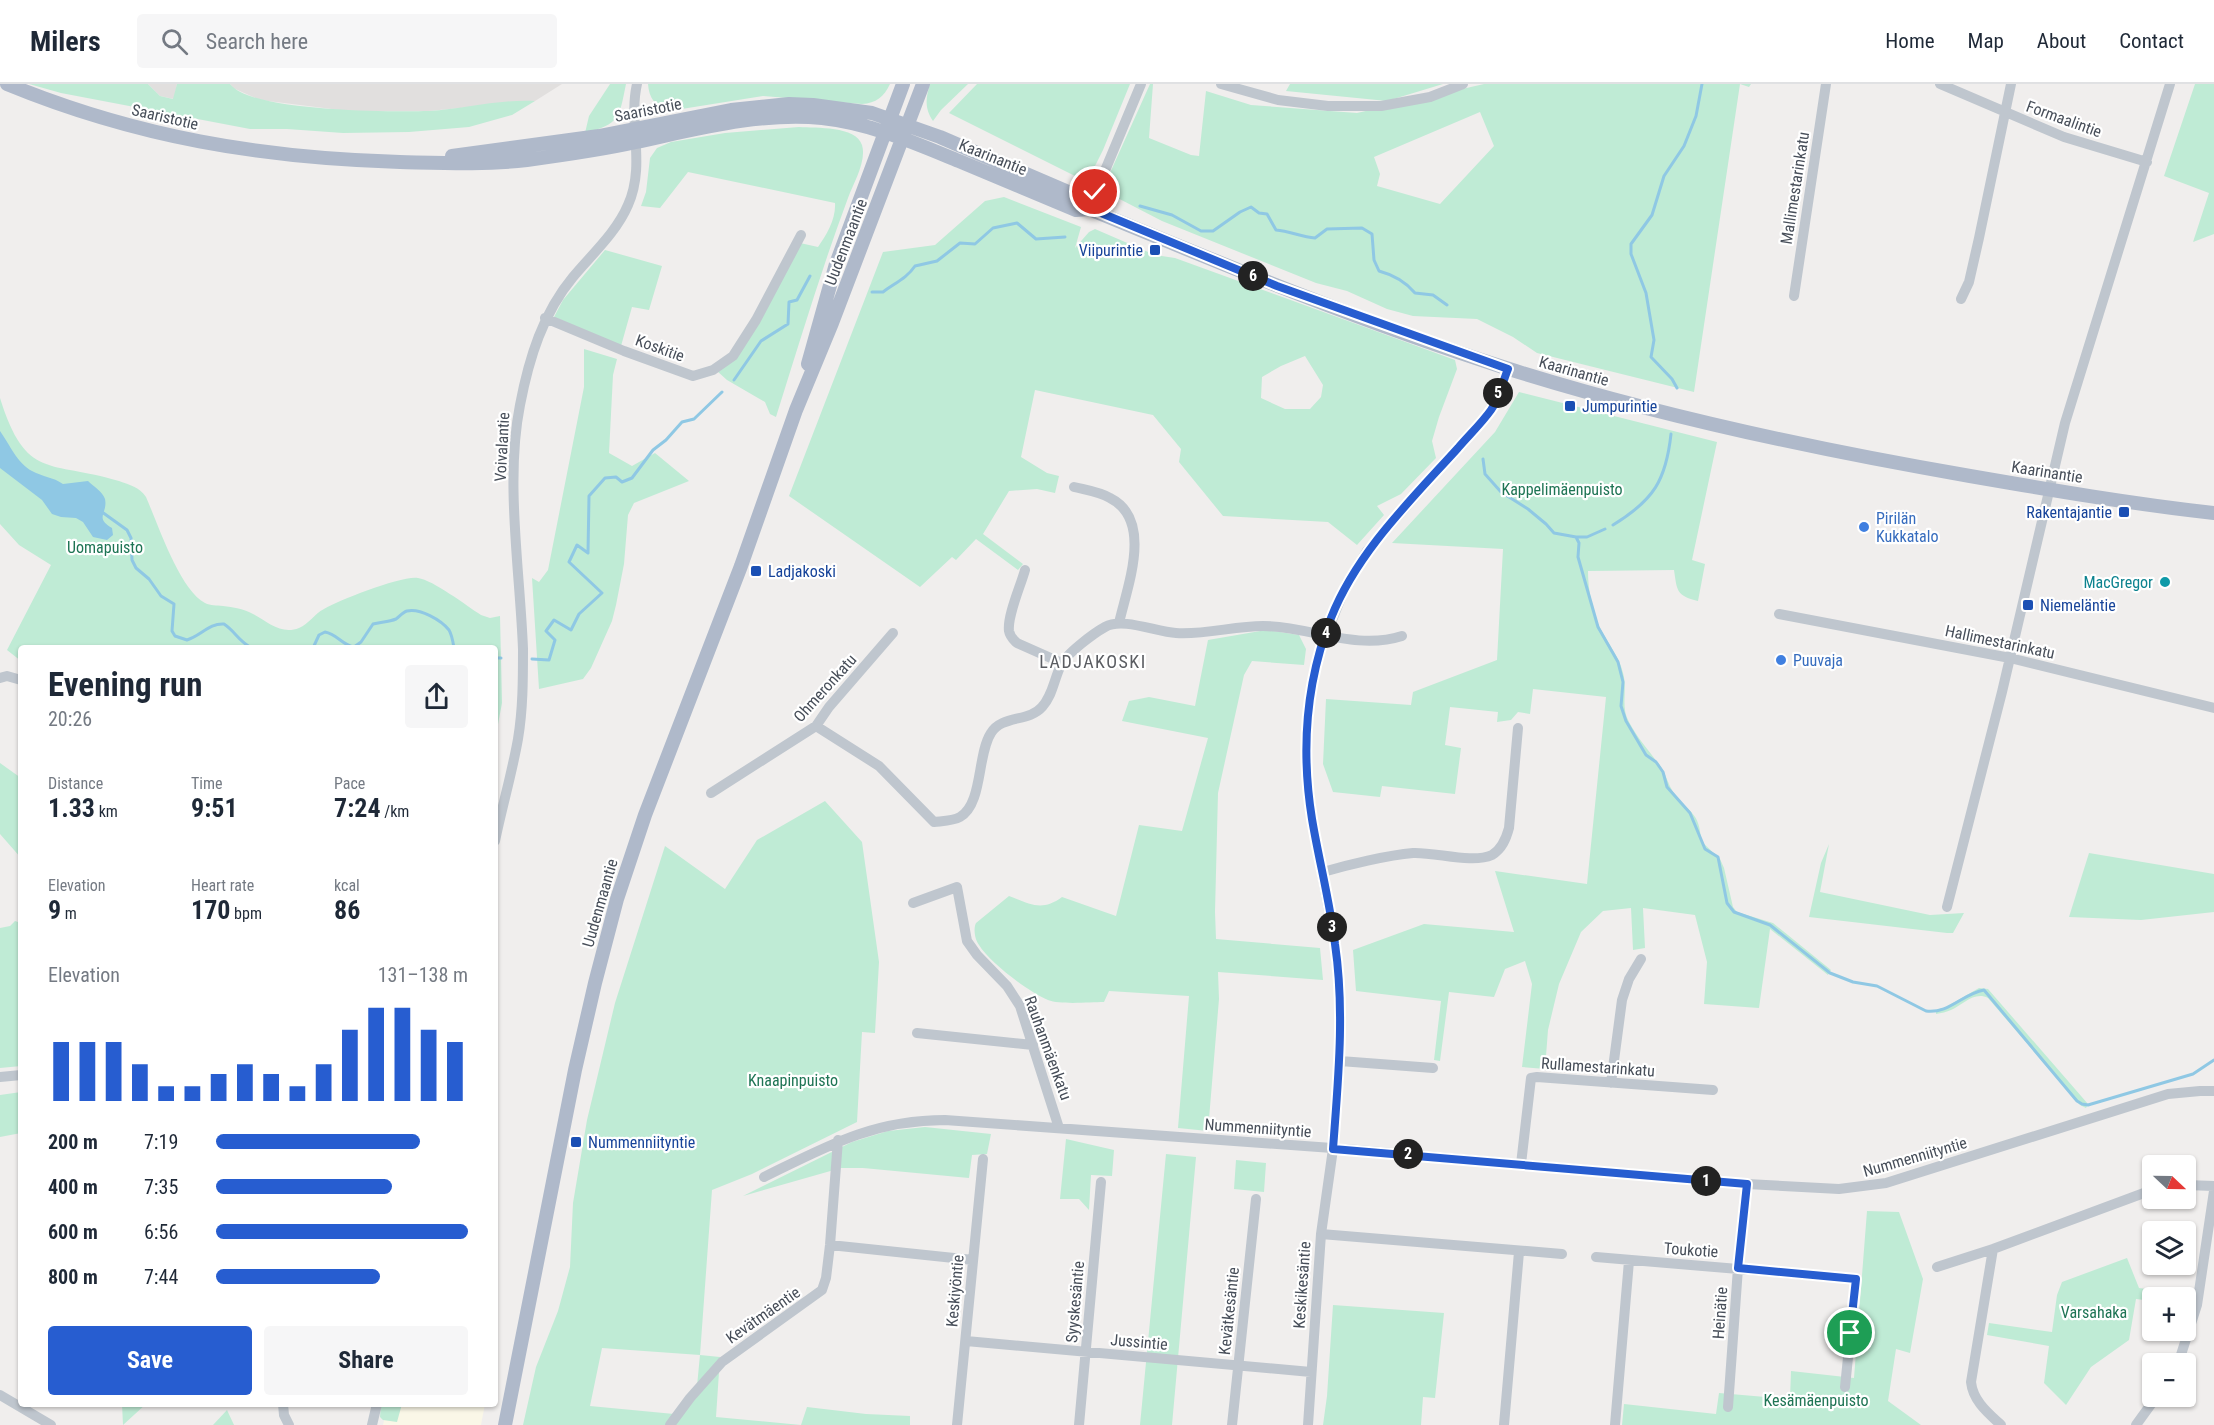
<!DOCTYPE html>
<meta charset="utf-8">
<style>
:root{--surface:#fff;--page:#f6f6f7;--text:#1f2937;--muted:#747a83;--line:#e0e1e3;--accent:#275dd0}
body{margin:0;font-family:"Roboto Condensed",sans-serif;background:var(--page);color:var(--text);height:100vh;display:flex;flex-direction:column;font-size:22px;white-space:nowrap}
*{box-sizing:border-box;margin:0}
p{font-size:20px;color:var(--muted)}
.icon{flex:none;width:33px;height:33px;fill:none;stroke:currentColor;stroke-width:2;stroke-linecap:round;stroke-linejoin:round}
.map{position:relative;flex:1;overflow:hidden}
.panel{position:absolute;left:18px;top:561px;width:480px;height:762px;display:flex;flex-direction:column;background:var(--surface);border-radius:6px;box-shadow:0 2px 4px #0004}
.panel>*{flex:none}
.needle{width:39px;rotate:112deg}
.controls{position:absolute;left:2142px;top:1071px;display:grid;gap:12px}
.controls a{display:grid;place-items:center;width:54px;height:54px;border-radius:6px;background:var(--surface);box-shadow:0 2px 4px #0004;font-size:30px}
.pin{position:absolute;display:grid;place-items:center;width:51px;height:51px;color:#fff;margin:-26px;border:3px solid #fff;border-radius:50%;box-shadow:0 2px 6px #0007}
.km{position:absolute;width:30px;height:30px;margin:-15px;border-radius:50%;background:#222;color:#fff;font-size:16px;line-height:30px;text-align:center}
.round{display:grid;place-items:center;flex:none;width:63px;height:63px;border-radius:6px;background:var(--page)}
.summary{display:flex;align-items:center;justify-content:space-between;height:102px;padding:0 30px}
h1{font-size:33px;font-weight:700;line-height:45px}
.figures{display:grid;grid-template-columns:repeat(3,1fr);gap:9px;height:102px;padding:6px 30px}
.figures div{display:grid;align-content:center}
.figures b{font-size:26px;font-weight:700}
.figures small{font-size:16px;font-weight:400}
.figures p{font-size:16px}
.chart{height:168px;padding:12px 30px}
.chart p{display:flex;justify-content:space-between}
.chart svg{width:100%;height:108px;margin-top:6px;stroke:var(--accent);stroke-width:6}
.action{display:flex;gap:12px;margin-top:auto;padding:12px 30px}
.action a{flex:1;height:69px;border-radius:6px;background:var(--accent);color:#fff;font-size:24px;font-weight:700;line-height:69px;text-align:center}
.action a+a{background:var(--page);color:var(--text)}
ul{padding:0 30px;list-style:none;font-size:20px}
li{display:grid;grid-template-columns:96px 72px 1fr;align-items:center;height:45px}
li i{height:15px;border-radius:8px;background:var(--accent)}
header{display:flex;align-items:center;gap:36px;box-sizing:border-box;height:84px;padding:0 30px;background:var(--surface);border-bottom:2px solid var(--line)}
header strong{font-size:28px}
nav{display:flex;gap:33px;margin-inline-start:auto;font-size:21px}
.search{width:420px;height:54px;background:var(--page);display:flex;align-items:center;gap:15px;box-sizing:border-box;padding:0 21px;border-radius:6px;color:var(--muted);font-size:22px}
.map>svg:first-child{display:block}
</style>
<header>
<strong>Milers</strong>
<div class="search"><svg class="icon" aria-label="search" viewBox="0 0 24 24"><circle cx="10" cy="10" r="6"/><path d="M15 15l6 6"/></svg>Search here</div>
<nav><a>Home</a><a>Map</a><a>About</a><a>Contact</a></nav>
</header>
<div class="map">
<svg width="2214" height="1341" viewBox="0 0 2214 1341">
<rect width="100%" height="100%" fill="#f0eeed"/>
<path fill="#faf7e7" d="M388,1320h97l-4,21h-98z"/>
<path fill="#e1dfde" d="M148,0h29l-3,15 -14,-3z
M230,0h332l-27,17 -106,10h-81l-88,-11 -27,-12z"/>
<path fill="#bfebd5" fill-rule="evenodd" d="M29,0h119l12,12 13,3 4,-15h53c21,28 162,28 199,27 35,-2 70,-12 106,-10l-23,14 -43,12 -60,5 -66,1 -56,-4h-37l-189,-36z
M610,0h16c-7,34 -6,40 -41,49l4,-17z
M648,0h242c-6,13 -14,19 -28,20l-99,-8 -94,15c-14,-5 -20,-13 -21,-27z
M930,0h38l-27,26 -8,11c-9,-13 -7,-24 -3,-37z
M977,0h153l-27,66 -16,32 -138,-69z
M1150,0h3l-4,54 42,17 8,1 7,-65 45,14 106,8 127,-29h267l-2,3 -9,-3 -46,308 -157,-39 -24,-16 -36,-18 -64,-3 -26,-7 -40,-18 -31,-8 -154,-62 -56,-29 -1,-8zM1480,28l14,34 -54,58 -63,-18 3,-12 -6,-17z
M1290,0h153l-56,17 -101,-10z
M2195,0h19v150l-21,8 16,-49 -45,-17z
M799,43c17,1 57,-1 63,18 5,16 -9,39 -14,53 -27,72 -49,146 -72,219l-6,-3 -5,-12 -38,-22 -10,-9 19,-14 64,-114 18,4c9,-13 18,-28 17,-44l-147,-31 -28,36 -19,-2 5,-14 4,-34 7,-10 14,-6 54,-9z
M1004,113l77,30 -6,21 14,-16 6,-3 60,26 20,3 280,102 2,9 -18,48 -7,24 4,17 -35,36 -24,12 7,9 -27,30 -29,-23 -105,-6 -44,-54 2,-13 -28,-34 -118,-25 -14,67 26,16 12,3 -4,17 -18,-4 -28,2 -26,43 40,30 -5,6 -42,-31 -20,21 -4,-3 -32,30 -131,-91 94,-244 52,-7 50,-44zM1305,272l18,29 -2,12 -11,12h-25l-24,-11 1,-21 19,-11z
M605,166l57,16 -13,44 -17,-3 -11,39 -67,-29 9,-17z
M584,265l33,10 -4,16 -4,78 23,13 23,-13 34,28 -55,22 -6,12 -4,49 -8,41 -4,16 -21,47 -8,11 -44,10 -7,-111 7,4 9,-12 36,-183z
M1519,308l198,50 -25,118 13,4 -7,37c-22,-5 -21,-11 -24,-31l-86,1c0,19 4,40 12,57 8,16 19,28 23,45 5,17 -3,33 6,49 9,17 21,30 32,45 5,8 7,17 12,25 15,21 27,19 28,49l19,18 4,9 9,39 4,5 36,11 58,47 -3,5 -58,-46 -11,79 -55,-4 3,-42 -12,-47 -52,-7 2,40 -12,2 -2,-42 -28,3 -22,21 -22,52 -11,46 -3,39 -23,-2 10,-83 -7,-23 -20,8 -11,28 -45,-5 -9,69 -6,-1 7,-59 -85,-10 -3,-41 71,-26 90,8 -19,-61 92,13 19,-187 -73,-8 -3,25 -12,-2 -7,8 -14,2 1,-10 -48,-5 -5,38 16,3 -6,46 -73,-8 -2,11 -47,-5 -10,-28 3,-65 85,6 2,-13 84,-32 6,-111 -111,-6 103,-111z
M0,314c26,83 49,62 119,83 11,4 20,6 27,16 12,27 33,92 59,106 6,3 11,2 18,3 10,1 21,3 30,8 15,8 28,21 46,14 10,-4 15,-14 25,-19 15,-9 79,-34 94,-31 15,2 49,28 63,37l9,3 10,-2 2,87 -7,37v-92h-474v13l-14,-11 44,-85 -32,-20 -19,-21z
M1266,546l33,5 7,14 -2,16 -52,-4 -8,14 -26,118 -3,119 1,27 104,9 3,32 -105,-8 1,27 -11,132 -30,-3 11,-132 -80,-5 -5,11c-14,0 -43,3 -56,-2 -19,-8 -58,-37 -69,-55 -4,-5 -6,-16 -3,-22l33,-27c21,8 33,16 53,1l54,19 23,-91 43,6 26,-93 -86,-17 7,-20 20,-4 46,9 13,-66z
M0,679l21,15v80l-21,-24z
M825,717l37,41 17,120 -4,71 -13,-1 -5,90 -105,52 -40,16 -12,165 20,2 -4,60 85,8 6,-18 59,7 44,2v9h-387l13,-58 22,-56 12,-44 3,-64 14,-83 28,-117 50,-157 60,43 32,-49zM602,1264l98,7 -3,31 -23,28 -84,-8z
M1829,760l-9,48 110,23 34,-2 -11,20h-6l-138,-16 12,-54z
M2089,769l125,21v38l-73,8 -72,-3z
M15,837l6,2v143l-21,2v-140l10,-2z
M1979,904l9,1 100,115 -2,4 -6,-3 -92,-107c-14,-7 -25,7 -37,12 -4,2 -10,3 -15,4v-4l10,-3z
M21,1008v41l-21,4v-42z
M925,1043l66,7 -4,20 -15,1 -3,23 -106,-10h-22l-98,28 109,-54 36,-11z
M1066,1055l48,11 -2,26 -21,-1 -2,35 -10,-11h-19z
M1166,1070l30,3 -24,268h-32z
M1236,1076l30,3 -2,29 -30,-3z
M1867,1127l32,1 24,67 -13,74 -14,-4 -8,52 33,24h-299l2,-21 92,10 3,-21 71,6 1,-28 63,7z
M2127,1174l12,30 45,6v3l-32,1v3l-16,-2 -7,41 -38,27 -25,38 -22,-22 5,-37 -62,-11 2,-12 63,9 5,-37 5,-13z
M1333,1221l111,8 -9,85 -12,-1 -2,28h-98l4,-29z
M122,1320h24l-23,21z
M381,1320h21l-5,18 -14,-2 -3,-3z
M227,1326l7,15h-21z"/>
<path fill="#8fc8e4" d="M0,347c10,14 17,32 32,40 11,6 21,6 31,13l25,-3c5,5 15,11 17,18 3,15 -11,18 7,29l1,7 -6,5 -14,-3 -10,-15 -7,-4 -15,-1 -9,-3 -10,-14 -42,-32z"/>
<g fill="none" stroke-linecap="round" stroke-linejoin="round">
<path stroke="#8fc8e4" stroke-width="3" d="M1140,122l32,9 29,16h12l27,-19 11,-5 8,6 8,1 9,16c14,1 25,7 39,8l12,-9 35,-1 10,6 2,26 5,11c15,4 26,10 36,22l18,2 14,10
M872,208h11c12,-9 24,-14 32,-26l22,-5 23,-18 15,1 18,-16 24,-5 19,16 29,-2
M734,296l27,-39 27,-17 1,-22 8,-2 13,-24
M1677,304l-5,-9 -21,-22 3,-17 -8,-47 -15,-39v-10l21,-29 12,-39 20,-30 12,-30 6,-32
M1483,375l2,15 16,18 27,17 18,15 8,9 22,4 3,6 -1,14 20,70 20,35 5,20 -2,24 5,15 20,34 10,7 7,10 4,15 23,26 15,36 13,8 9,46 7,9 36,13 60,48 23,9 24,4 49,25c23,3 36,-17 58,-21l93,111 5,3 6,1 105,-31 21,-14
M102,428l25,18 4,8 1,22 4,8 13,11 12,17 13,8 -2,27 3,5 12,4c14,-4 22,-17 37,-16 12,8 14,17 28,24
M1613,441c41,-25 53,-45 58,-91
M1576,453h11l18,-8
M313,564l6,-13 6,-3c12,2 17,13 29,15l7,-5 12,-18c8,-2 16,-2 23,-5 4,-3 7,-7 11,-8 13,-3 34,9 42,19 3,5 4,12 5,18
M495,574h6
M532,575l17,1 6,-20 -9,-9 8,-11 17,10 8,-16 23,-21 -33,-31 8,-17 11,8 1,-57 16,-18 11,-1 6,5 10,-4 21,-28 13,-10 16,-18 12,-3 28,-27"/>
<path stroke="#bfc6ce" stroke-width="10" d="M1221,0l57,16 50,6h53l49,-9 33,-13
M1940,0l124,53 83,25
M1089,125l52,-125
M1794,212l32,-212
M1961,215l8,-17 10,-44 32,-154
M545,234l79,33 69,25 20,-6 20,-14 23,-36 45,-85
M1074,403c12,3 26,5 36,11 44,22 17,89 9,125
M1025,486c-4,15 -18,46 -16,61 1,6 4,8 8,12l45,20
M1779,530l231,44 204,50
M0,594l7,-2 14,4
M816,642l63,40 55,56c8,-1 19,-1 26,-5 23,-13 17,-63 31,-84 11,-18 38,-11 51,-26 11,-12 12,-28 19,-42 5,-11 33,-32 44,-38 18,-10 51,5 71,6 29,2 58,-7 87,-7 46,0 92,25 139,10
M711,709l105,-67 13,-19 64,-74
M495,757c7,-34 17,-68 23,-102 5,-30 5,-60 5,-90 -3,-78 -18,-169 -3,-244 9,-47 23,-92 53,-128 19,-23 43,-44 55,-72 18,-40 0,-82 9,-121
M1323,788c24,-7 65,-17 90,-19 23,-1 59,11 79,2 10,-6 14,-16 17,-27l9,-100
M913,819l44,-16 10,54 10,14 30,31 13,20 39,122
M1947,823l55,-215 63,-269 105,-339
M917,949l116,12
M1340,977l93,7
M0,993l21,-2
M1611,999l11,-83 7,-21 12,-20
M1521,1080l10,-86 6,-1 176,13
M764,1093c63,-31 109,-57 181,-57l401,29 401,35 92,5 47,-6 282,-89 32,-3h14
M2186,1101l28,1
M1321,1150l241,20
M830,1161l143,15
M1993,1165l-22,133c2,19 17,31 30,43
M1596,1173l260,22 -11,108
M1937,1183l56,-18 159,-59
M966,1257l345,31
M2178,1280l19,-59 17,-114
M0,1311l51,30
M283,1320l1,11 5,10
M1728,1323l10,-139 9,-84
M372,1341l5,-21
M670,1341l20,-27 32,-36 100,-72 4,-12 4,-33 8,-105
M957,1341l26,-266
M1079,1341l22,-243
M1232,1341l24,-226
M1308,1341l13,-191 12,-85 7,-88v-62l-5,-55 -23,-125 -6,-55v-25l5,-50 6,-28 8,-24 22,-54 20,-32 125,-142 16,-40
M1504,1341l15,-173
M1615,1341l14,-164
M2136,1341l21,-29"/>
<path stroke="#afb9ca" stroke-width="14" d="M7,0c129,53 254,74 393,78 43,1 85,3 127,-2 37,-5 74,-10 109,-18 61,-13 124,-30 186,-24 48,5 93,25 137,43 39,16 78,33 117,49l13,-1c138,57 275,114 417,159 152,48 307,81 464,108 81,14 162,28 244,37
M452,72l147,-20 132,-26 58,-6 24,1 59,8 68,24 142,61 7,11
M808,280l28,-100 67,-180
M505,1341l70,-355 20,-87 22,-84 28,-84 96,-249 55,-156 36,-87 91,-239"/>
</g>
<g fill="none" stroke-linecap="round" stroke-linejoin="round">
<defs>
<path id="route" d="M1095,108l-6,16 188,78 231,83c-5,12 -9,30 -17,41 -10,14 -22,25 -33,38 -47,52 -101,104 -127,170 -25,64 -30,133 -19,201 7,42 18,83 23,125 10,68 3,137 -2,205l414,35 -9,84 118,11 -6,54"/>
</defs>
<use href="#route" stroke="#fff" stroke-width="12"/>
<use href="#route" stroke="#275dd0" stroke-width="8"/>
</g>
<g fill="#1a4fb4" stroke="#fff" stroke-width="2">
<rect x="1149" y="160" width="12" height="12" rx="3"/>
<rect x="1564" y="316" width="12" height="12" rx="3"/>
<rect x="2118" y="422" width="12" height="12" rx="3"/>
<rect x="750" y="481" width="12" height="12" rx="3"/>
<rect x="2022" y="515" width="12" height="12" rx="3"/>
<rect x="570" y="1052" width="12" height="12" rx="3"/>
</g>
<g fill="#3f7fe0" stroke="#fff" stroke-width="2">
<circle cx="1864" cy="443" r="6"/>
<circle cx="1781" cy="576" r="6"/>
</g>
<circle fill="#0f9aa8" stroke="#fff" stroke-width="2" cx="2165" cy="498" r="6"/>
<g text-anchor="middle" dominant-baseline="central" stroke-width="4.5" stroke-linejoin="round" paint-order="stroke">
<g font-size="16" fill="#474e59" stroke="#fff">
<text transform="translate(648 26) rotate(-11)">Saaristotie</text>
<text transform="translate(165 33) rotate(13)">Saaristotie</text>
<text transform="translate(2064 35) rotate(20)">Formaalintie</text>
<text transform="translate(993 73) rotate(22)">Kaarinantie</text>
<text transform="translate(1795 104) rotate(-81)">Mallimestarinkatu</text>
<text transform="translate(846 158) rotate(-69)">Uudenmaantie</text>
<text transform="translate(660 264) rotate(20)">Koskitie</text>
<text transform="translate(1574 287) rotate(16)">Kaarinantie</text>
<text transform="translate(502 363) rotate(-87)">Voivalantie</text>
<text transform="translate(2047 388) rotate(9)">Kaarinantie</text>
<text transform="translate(2000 558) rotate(12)">Hallimestarinkatu</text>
<text transform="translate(825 604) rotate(-48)">Ohmeronkatu</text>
<text transform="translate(600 819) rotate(-74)">Uudenmaantie</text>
<text transform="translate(1048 964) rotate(70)">Rauhanmäenkatu</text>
<text transform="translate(1598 983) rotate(4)">Rullamestarinkatu</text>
<text transform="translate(1258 1044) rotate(4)">Nummenniityntie</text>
<text transform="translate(1915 1073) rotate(-16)">Nummenniityntie</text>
<text transform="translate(1691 1166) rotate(4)">Toukotie</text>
<text transform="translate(1302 1201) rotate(-86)">Keskikesäntie</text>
<text transform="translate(955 1207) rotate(-85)">Keskiyöntie</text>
<text transform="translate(1075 1218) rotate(-85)">Syyskesäntie</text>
<text transform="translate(1229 1227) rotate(-84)">Kevätkesäntie</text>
<text transform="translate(1720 1229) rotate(-86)">Heinätie</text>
<text transform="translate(763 1231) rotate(-35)">Kevätmäentie</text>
<text transform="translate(1139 1258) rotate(5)">Jussintie</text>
</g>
<g font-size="16" fill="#164399" stroke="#fff" text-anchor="start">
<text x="1143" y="166" text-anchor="end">Viipurintie</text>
<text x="1582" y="322">Jumpurintie</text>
<text x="2112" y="428" text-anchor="end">Rakentajantie</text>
<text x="768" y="487">Ladjakoski</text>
<text x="2040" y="521">Niemeläntie</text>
<text x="588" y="1058">Nummenniityntie</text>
</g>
<g font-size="16" fill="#1e7454" stroke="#fff">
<text x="1562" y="405">Kappelimäenpuisto</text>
<text x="105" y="463">Uomapuisto</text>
<text x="793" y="996">Knaapinpuisto</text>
<text x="2094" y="1228">Varsahaka</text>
<text x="1816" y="1316">Kesämäenpuisto</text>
</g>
<g font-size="16" fill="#366cbe" stroke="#fff" text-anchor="start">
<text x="1876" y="434">Pirilän<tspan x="1876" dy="18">Kukkatalo</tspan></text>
<text x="1793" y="576">Puuvaja</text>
</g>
<g font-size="16" fill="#0d838f" stroke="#fff" text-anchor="end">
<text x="2153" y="498">MacGregor</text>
</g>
<g font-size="18" letter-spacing="1.5" fill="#5b5d62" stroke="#fff">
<text x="1093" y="577">LADJAKOSKI</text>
</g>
</g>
</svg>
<div class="controls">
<a><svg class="needle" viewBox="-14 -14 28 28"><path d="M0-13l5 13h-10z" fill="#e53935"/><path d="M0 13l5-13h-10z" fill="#747a83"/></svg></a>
<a><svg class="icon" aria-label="layers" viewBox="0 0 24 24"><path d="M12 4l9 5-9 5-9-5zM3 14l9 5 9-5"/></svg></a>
<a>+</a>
<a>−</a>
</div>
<div class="pin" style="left:1850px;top:1249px;background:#1e9e55"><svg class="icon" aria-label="arrive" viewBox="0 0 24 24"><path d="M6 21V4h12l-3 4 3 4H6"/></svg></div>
<div class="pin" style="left:1095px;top:108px;background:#d93025"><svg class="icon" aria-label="check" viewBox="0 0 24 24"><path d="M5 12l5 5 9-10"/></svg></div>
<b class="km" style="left:1706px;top:1097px">1</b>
<b class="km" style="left:1408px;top:1070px">2</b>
<b class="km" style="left:1332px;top:843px">3</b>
<b class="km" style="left:1326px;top:549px">4</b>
<b class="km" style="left:1498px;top:309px">5</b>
<b class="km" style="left:1253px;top:192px">6</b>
<section class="panel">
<div class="summary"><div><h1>Evening run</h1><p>20:26</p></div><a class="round"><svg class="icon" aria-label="share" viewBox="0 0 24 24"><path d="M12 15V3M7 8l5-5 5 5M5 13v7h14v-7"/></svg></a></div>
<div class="figures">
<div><p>Distance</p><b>1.33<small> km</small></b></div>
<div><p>Time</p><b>9:51</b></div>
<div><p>Pace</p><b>7:24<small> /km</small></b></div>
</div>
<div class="figures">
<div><p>Elevation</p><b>9<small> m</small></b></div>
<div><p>Heart rate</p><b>170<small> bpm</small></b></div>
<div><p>kcal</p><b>86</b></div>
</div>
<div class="chart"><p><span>Elevation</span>131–138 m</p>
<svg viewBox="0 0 160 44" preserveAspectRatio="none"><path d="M5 44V20M15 44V20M25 44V20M35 44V29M45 44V38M55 44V38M65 44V33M75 44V29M85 44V33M95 44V38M105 44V29M115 44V15M125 44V6M135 44V6M145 44V15M155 44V20"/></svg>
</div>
<ul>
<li><b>200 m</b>7:19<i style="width:81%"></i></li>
<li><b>400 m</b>7:35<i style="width:70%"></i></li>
<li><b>600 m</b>6:56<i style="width:100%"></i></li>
<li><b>800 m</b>7:44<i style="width:65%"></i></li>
</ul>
<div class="action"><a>Save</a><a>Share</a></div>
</section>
</div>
